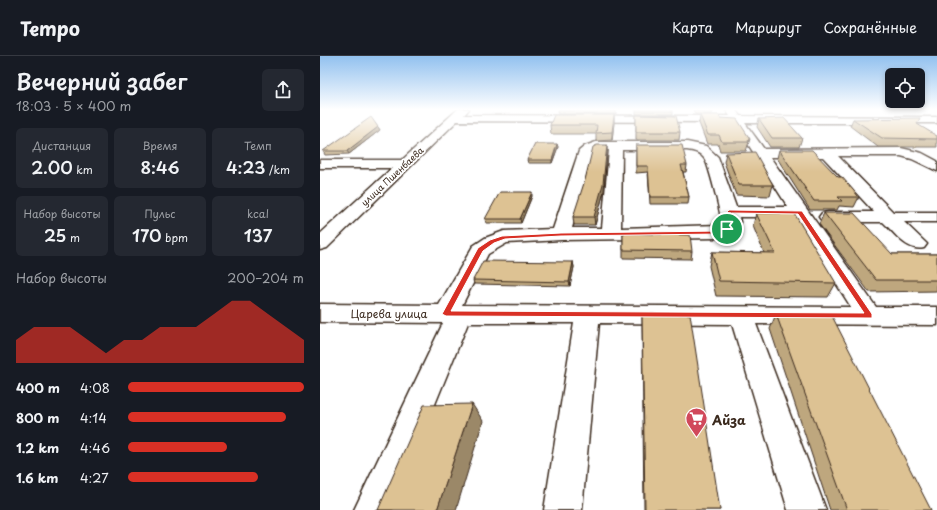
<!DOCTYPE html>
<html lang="ru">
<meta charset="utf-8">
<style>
:root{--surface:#171b24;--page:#242831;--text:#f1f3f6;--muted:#9ea1a6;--line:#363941;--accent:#d93025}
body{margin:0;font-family:"Playpen Sans",sans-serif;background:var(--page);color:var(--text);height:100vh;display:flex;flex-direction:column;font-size:15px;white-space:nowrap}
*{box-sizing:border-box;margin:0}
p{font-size:13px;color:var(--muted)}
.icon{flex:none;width:22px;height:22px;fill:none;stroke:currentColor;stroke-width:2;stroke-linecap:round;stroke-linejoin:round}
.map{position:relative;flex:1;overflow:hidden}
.drawer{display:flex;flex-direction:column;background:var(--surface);width:320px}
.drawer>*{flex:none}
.controls{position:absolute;left:565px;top:12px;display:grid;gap:8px}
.controls a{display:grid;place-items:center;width:40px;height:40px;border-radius:6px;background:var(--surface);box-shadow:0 2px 6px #0003;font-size:20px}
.pin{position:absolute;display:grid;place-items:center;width:34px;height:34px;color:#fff;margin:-17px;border:2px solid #fff;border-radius:50%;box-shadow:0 1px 4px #0007}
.round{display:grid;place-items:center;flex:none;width:42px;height:42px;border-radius:6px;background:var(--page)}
.head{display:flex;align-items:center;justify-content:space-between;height:68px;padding:0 16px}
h1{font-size:22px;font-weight:600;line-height:30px}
.figures{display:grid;grid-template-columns:repeat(3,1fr);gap:6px;height:68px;padding:4px 16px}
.figures div{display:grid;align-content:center;border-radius:6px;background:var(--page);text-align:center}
.figures b{font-size:17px;font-weight:600}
.figures small{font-size:11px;font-weight:400}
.figures p{font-size:11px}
.chart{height:112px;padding:8px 16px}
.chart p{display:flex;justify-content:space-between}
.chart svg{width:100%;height:72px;margin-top:4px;fill:var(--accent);opacity:.7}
ul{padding:0 16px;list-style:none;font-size:13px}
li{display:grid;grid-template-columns:64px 48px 1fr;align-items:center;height:30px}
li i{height:10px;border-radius:5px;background:var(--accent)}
header{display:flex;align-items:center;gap:24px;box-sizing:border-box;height:56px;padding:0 20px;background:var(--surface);border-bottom:1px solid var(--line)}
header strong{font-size:19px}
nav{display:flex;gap:22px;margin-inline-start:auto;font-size:14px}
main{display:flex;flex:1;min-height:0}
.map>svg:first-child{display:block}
</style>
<header>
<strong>Tempo</strong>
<nav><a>Карта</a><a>Маршрут</a><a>Сохранённые</a></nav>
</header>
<main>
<section class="drawer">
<div class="head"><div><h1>Вечерний забег</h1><p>18:03 · 5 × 400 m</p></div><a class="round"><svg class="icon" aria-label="share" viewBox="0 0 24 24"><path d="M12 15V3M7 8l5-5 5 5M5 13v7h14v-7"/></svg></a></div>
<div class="figures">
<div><p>Дистанция</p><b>2.00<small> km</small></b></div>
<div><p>Время</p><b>8:46</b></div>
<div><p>Темп</p><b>4:23<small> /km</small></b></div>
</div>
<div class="figures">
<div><p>Набор высоты</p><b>25<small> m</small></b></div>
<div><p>Пульс</p><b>170<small> bpm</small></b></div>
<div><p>kcal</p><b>137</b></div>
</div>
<div class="chart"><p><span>Набор высоты</span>200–204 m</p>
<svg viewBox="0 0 160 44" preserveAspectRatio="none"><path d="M0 44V30L10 22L20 22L30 22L40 30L50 38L60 30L70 30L80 22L90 22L100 22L110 14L120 6L130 6L140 14L150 22L160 30V44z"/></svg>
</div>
<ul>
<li><b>400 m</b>4:08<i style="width:100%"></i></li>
<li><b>800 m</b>4:14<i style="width:90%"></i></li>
<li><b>1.2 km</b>4:46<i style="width:56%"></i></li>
<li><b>1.6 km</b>4:27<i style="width:74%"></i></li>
</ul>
</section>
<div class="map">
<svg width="617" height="454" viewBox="0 0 617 454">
<rect width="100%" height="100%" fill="#fff"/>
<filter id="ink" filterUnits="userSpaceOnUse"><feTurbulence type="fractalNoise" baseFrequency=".025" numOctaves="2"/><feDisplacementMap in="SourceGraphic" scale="8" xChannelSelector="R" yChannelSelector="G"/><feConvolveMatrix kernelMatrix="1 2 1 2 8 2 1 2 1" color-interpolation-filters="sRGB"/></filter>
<g filter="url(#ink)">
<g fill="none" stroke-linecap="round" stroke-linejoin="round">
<defs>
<path id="minor" d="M138,53h11l-5,6 266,1 -4,-6 1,-1h8l5,7 197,1v6h-192l19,26 137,-1 21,5 15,8v10l-25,-12 -11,-3h-63l55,56h44v10h-33l23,22 -3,4c-17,4 -29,-15 -41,-26h-55l-6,-1 -3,-4 3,-4 6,-1h46l-51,-55h-53l106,150h61v18l-181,-1 70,186h-38l-56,-186 -133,-1 -17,187h-38l30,-187h-106l-76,187h-38l89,-187 -123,-1v-18l119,1 34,-59 12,-8 19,-7 49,-2 26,-78 6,-5 11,-4h91l19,4 12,11 18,50h52l-54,-85 -277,-1 -130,127 -7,2v-16l72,-66h-72v-8h82zM277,94h12l-7,78h-30l20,-75zM302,94h65c7,1 12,2 17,8 5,6 16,54 18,64l-2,3 -99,3zM419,161h55l57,90 -389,-2 26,-51 19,-11 54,-3 158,-2 15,-5 6,-11z"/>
</defs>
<use href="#minor" stroke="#3b2a1e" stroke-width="3"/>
<use href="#minor" fill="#fff" fill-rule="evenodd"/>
</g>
<path fill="#bea77e" stroke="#3b2a1e" d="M239,53h57v5h-57l-1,-3z
M316,53l37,2v3h-37z
M374,53h17l2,3 -1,2h-17l-2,-4z
M294,59v8l-2,17 -16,1v-7h-45l-1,-9z
M316,59l44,17 -1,8h-43z
M380,59l20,3 30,21 -4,12h-26l-2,-7h-11l-8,-21z
M439,63l43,19 -3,9h-29l-13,-20z
M533,63l84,17v11h-59l-28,-21z
M58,71l2,3 -31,24 -24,1 -2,-4z
M237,88l1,3 -6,16h-24l-1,-3z
M287,89v7l-3,39 -9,34h-21l-1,-8z
M316,89l51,20 -1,7h-3l6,25 -1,7h-38l-2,-32 -12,1z
M459,94l59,27 21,20 -5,10 -15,-1 -2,4h-27l-33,-52z
M406,97l47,32 -3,11 -34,-1 -12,-33z
M212,140l-11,27h-35l-1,-4z
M436,157l80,70 -8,14 -112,-1 -7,-30 3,-14 52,1 -11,-27z
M504,157l68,41h45v37l-68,1 -50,-68z
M303,177l69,18 -1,8 -68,-1z
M253,206l1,5 -4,19 -96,-2 -1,-4z
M322,258l78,196h-76l-2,-182z
M456,258l155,196h-101l-60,-181z"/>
<path fill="#9b8867" stroke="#3b2a1e" d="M294,59v8l-2,17v-8z
M58,71l2,3 -31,24 -2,-3z
M237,88l1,3 -6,16v-3z
M287,89v7l-3,39 -9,34 -1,-8z
M212,136v4l-11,27 -1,-4z
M253,206l1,5 -4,19 -1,-4z
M152,348l11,17 -27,89h-19z"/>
<path fill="#ddc293" stroke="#3b2a1e" d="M239,53h57v2h-58z
M316,53h37v2h-37z
M374,53h17l2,3 -18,-1z
M234,59h60l-2,17 -16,1 1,-8h-47z
M316,59l40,1 4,16h-44z
M380,59h19l1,3 17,1 13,20 -2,1 1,2h-27l-3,-7h-11z
M51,61l7,10 -31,24h-24z
M464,62l18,20h-30l-13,-19z
M600,62l-3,6 20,12v3l-55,-1 -29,-19z
M215,88h22l-5,16h-25z
M277,89h10l-4,39 -9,33h-21l12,-37 8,-33z
M316,89h46l5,20h-6l8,32h-39l-2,-31h-12z
M459,94h33l26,27h4l17,20h-21l4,4h-28z
M435,96l18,33h-34l-13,-32z
M180,136h32l-12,27h-35z
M436,157h38l42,70 -117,-2 -7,-29 63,1z
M504,157h30l38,41h45v26h-61z
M303,177l67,2 2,16 -69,-1z
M163,205l90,1 -4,20 -96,-2z
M322,258h48l30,196h-75z
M456,258l56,2 99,194h-84z
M152,348l-35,106h-59l46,-105z"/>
</g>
<linearGradient id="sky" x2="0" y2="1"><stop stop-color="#92c1ef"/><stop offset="0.46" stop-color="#fff"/><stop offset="1" stop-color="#fff" stop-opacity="0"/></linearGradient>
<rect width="617" height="116" fill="url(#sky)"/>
<path fill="#d93025" stroke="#fff" fill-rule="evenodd" d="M409,154l73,1 70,103v4l-426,-2 -4,-2 36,-66 12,-8 12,-4 59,-3 158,-2 6,-3 3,-6 -1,-10zM412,157l66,1 66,99 -413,-2 32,-60 11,-8 11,-4 56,-3 158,-2c12,-4 15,-9 13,-21z"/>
<defs>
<symbol id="supermarket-pin" viewBox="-11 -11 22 30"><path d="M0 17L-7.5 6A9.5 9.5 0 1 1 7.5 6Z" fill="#d1495b" stroke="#fff"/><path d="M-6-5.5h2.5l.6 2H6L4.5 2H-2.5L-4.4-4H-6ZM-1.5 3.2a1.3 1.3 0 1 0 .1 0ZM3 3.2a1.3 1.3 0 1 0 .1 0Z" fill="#fff"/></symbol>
</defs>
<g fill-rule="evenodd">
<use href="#supermarket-pin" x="364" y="350" width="25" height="34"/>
</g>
<g text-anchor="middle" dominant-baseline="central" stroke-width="3.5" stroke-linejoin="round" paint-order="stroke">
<g font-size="9" fill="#3b2a1e" stroke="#fff">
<text transform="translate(72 120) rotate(-43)">улица Пшенбаева</text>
</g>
<g font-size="11" fill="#3b2a1e" stroke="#fff">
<text x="69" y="257">Царева улица</text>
</g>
<g font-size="13" font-weight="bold" fill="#3b2a1e" stroke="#fff" text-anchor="start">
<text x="392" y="363">Айза</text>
</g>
</g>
</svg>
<div class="controls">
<a><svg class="icon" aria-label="locate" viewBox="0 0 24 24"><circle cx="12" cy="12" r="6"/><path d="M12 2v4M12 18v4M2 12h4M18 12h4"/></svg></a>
</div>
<div class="pin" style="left:407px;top:173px;background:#1e9e55"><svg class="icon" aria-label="arrive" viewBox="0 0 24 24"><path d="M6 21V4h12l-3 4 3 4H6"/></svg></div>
</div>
</main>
